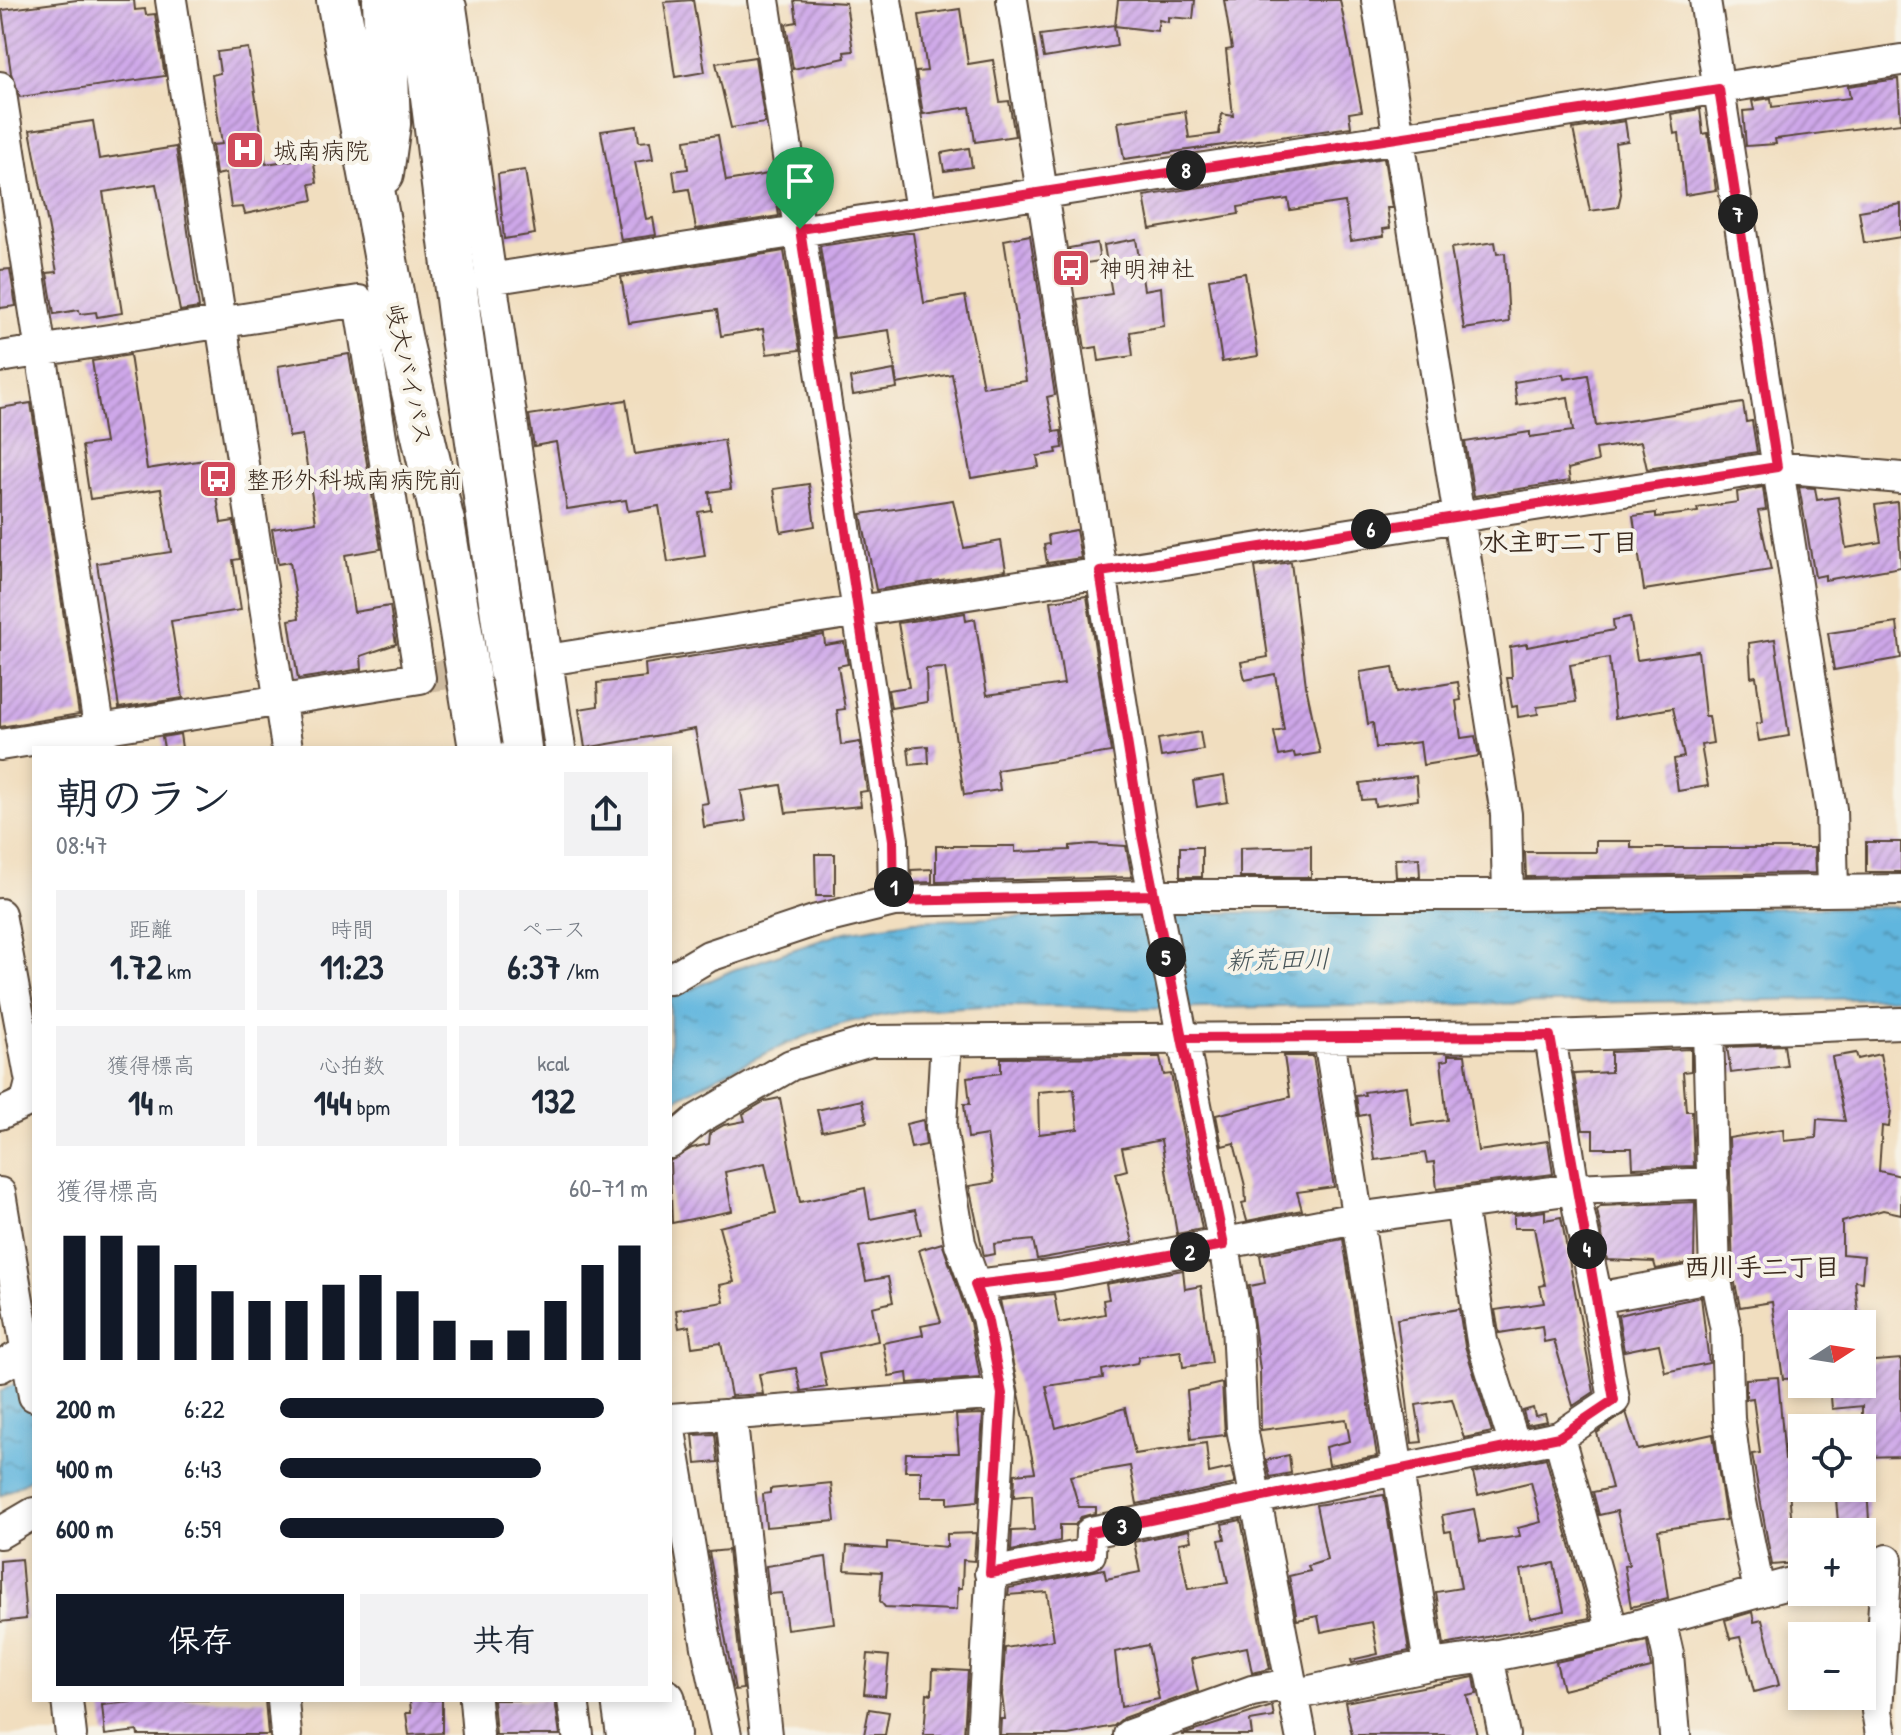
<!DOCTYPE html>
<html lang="ja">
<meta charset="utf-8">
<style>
:root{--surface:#fff;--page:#f2f2f3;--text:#1f2937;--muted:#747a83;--accent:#111827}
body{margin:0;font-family:"Patrick Hand","Klee One",sans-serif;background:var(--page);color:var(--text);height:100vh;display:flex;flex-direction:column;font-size:30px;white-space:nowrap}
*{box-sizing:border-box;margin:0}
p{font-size:26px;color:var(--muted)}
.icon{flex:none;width:44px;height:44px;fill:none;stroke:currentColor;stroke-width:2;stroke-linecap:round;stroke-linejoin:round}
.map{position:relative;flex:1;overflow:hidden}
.sheet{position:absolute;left:32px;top:746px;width:640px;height:956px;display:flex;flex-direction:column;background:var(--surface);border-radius:0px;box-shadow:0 4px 12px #0003}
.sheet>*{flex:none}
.needle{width:52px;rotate:78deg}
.tools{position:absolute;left:1788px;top:1310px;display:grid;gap:16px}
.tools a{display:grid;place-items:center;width:88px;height:88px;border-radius:0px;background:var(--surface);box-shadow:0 4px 12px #0003;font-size:40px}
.pin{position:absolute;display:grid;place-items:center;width:68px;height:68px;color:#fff;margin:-82px -34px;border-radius:50% 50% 50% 0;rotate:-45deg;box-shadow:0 0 8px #0007}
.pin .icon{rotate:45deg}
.km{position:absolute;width:40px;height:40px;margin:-20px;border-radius:50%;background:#222;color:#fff;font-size:22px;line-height:40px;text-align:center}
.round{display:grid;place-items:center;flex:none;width:84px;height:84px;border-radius:0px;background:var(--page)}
.headline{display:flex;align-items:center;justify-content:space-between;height:136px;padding:0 24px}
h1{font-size:44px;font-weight:700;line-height:60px}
.metrics{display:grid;grid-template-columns:repeat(3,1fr);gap:12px;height:136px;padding:8px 24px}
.metrics div{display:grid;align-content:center;border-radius:0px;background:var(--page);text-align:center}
.metrics b{font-size:34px;font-weight:700}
.metrics small{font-size:22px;font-weight:400}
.metrics p{font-size:22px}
.chart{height:224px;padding:16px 24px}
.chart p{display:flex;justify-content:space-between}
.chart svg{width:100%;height:144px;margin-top:8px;stroke:var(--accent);stroke-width:6}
.cta{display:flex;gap:16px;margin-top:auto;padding:16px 24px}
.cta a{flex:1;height:92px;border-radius:0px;background:var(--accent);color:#fff;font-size:32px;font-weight:700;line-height:92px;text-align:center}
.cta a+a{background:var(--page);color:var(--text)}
ul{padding:0 24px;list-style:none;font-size:26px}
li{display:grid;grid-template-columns:128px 96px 1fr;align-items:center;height:60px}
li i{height:20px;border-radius:10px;background:var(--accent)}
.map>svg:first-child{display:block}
</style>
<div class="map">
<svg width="1901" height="1735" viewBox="0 0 1901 1735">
<defs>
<pattern id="water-ripples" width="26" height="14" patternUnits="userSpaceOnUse" patternTransform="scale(2)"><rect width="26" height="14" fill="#61b6de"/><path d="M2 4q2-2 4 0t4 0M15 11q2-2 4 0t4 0" fill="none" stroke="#5194b3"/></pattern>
<pattern id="building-hatch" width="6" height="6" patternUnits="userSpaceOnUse" patternTransform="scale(2)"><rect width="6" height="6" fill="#cea7e9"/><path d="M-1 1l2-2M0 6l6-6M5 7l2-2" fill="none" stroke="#a888bc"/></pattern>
</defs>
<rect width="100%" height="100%" fill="#f7f3e8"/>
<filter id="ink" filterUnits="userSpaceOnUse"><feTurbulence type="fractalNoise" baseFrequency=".0125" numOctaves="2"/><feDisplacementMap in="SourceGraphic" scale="16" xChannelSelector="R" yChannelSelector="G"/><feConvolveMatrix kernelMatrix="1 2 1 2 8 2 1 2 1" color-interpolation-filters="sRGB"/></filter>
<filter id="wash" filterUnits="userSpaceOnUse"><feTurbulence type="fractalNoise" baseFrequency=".006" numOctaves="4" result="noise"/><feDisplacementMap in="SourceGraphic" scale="32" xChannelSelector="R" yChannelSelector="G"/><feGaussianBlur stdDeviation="1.8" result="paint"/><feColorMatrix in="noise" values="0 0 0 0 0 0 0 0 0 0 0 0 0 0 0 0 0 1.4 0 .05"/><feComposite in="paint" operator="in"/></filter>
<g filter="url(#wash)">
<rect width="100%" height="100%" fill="#f1debf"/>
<path fill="url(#water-ripples)" stroke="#4e707e" stroke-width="2" d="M1901,907v91l-766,11c-93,-3 -189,-9 -281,12 -50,11 -139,55 -184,82v-104l63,-29 112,-38 70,-11 175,-7z
M34,1373v104l-34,19v-104z"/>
<g id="blocks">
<path fill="url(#building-hatch)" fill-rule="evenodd" d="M77,0h57l1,10 10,-1 1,6 9,-1 10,62 -145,21 -9,-24 -9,-63z
M693,0l12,72 -30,5 -11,-75z
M794,0l52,3 7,48 -9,1 1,6 -52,11 -7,-45 11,-2z
M1118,0h77l-2,19 -25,-2v5l-9,-2 -2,11 -42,-5z
M1224,0h116l22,111 -13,2 2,14 -227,32 -6,-37 67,-11 4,27 30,-4 3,-20 11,2 -7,-66 6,-1z
M960,9l8,55 25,-4 7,42 9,-1 6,35 -40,6 -5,-35 -47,7 -7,-42 11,-1 -8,-56z
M1114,25l3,21 -73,12 -4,-23z
M248,48l18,116 47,-7 4,26 -7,1 3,16 -68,14 -2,-7 -12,1 -5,-35 -10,2 -4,-30 10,-1 -10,-69 8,-2 -3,-21z
M755,57l10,66 -34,5 -15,-65z
M1898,79l3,44 -126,16 1,5 -30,2 -3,-35 11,-1 -2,-9 19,-3 1,9 78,-9 -2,-12z
M1700,109l3,25 5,-1 8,57 -31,5 -6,-62 -5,1 -3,-20z
M93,121l6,38 77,-12 23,161 -19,3 -24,-127 -53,8 19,121 -25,4 -1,-5 -16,2 -1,-4 -25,4 -7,-41 10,-1 -27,-142z
M1625,121l3,20 -13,2 6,51 -3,13 -28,4 -17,-82z
M637,126l2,16 11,-1 3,18 -18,3 11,57 7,-1 3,17 -35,5 -20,-109z
M718,135l8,46 42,-7 2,11 4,-1 5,32 -83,13 -7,-40 -13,2 -3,-20 15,-2 -3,-29z
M969,148l3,19 -28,4 -3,-18z
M1384,158l8,50h-5l3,20 -7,1 1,7 -33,5 -6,-39 -55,8 -2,-11 -50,8 1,7 -89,15 -6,-33z
M525,170l10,64 -31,5 -6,-65z
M1901,204v33l-37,6 -5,-32z
M906,233h7l11,70 41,-7 18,91 43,-6 -22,-141 26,-5 25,160 -8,2 7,35 7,-1 2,17 -7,1 1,4 -20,3 2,11 -68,11 -19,-104 -55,10 -8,-54 -55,8 -14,-92z
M1136,239l8,51 17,-3 3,39 -34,6 3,24 -34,5 -2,-14 -12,2 -8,-50 35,-5 -8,-49z
M1495,242l2,12 8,-1 4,69 -45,7 -13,-81z
M1097,243l3,18 -28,4 -3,-17z
M784,251l16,99 -33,4 -4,-25 -42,7 -4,-26 -88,13 -8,-46z
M10,269l6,37 -16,2v-38z
M1245,273l13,83 -36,6 -13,-83z
M349,354l32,195 -36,6 9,57 36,-6 6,38 -35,12 1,13 -64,10 -9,-59 10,-2 -9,-56 -12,2 -6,-35 44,-7 -14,-87 -13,2 -11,-71z
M130,355l17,114 64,-10 10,64 13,-2 6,38 -7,1 8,50 -70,11 12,77 -64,10 -22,-145 74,-11 -10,-63 -71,10 -8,-53 23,-3 -13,-82z
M894,370l3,18 -44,7 -3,-17z
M1563,374l1,5 24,-4 8,51 147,-23 3,19 6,-1 5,31 -110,17 -6,-27 -45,7 2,12 -30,8 2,12 -96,15 -9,-54 65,-10v5l43,-6 -5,-34 -51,8 -3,-23z
M626,400l9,54 89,-14 7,49 -22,3 2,18 -13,2 7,44 -37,6 -9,-56 -31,5 -2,-11 -59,9 -11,-67 -22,4 -5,-31z
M31,403l48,311 -79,13v-319z
M809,484l6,42 -34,6 -7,-43z
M1763,487l3,23 -8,1 13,59 -127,20 -11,-74 23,-3v4l42,-5 -1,-4 41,-6 -1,-10z
M1799,487l16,1 2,12 21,-3 8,51 35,-6 -6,-37 22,-3 4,65 -76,13v-5l-10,2z
M953,500l11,48 37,-7 5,29 -130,20 -15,-76z
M1076,530l5,28 -34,5 -3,-18 5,-1 -1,-9z
M1291,562l15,124 14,67 -25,4 -1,-4 -15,3 -5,-24 10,-2 -9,-56 -30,6 -4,-18 27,-5 -13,-90z
M1087,596l24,156 -114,18 3,20 -36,5 -19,-127 -19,1 1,33 -36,6 -3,-18 21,-3 -11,-64 67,-10 1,8 9,-2 12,76 77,-11 -13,-83z
M1630,617l7,43 61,-9 7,65h4l4,27 -12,2 7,41 -30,5 -4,-32 10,-2 -11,-49 -58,10 -6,-60 -39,7 6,37 -39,5 1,7 -20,3 -1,-11 -5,1 -5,-29h5l-2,-31 17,-3v3l87,-17 -1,-10z
M1897,623l4,35 -67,12 -6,-37z
M824,635l1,10 19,-3 4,22 -10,2 7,43 -8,1 4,35 19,-3 7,49 -8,1 2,14 -75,7 -5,-28 -40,6 5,30 -42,6 -3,-23 7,-1 -13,-74 -110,19 -6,-39 19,-3 -1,-23 49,-6 -1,-13z
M1775,639l14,97 -30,5 -3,-17 6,-1 -6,-47 -5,1 -2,-34z
M1393,667l4,25 61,-10 3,18 -5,1 5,37 14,-2 4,20 -56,9 -3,-23 -44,6 -3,-25 -5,1 -8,-52z
M1200,732l3,18 -42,7 -3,-18z
M180,734l2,14h-18l-2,-11z
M928,746l1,17 -19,2 -2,-17z
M1224,776l4,26 -31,5 -4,-26z
M1416,776l2,24 -43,6 -1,-7 -12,1 -2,-17z
M1596,841h35v7h183l1,25 -289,4 -1,-25h71z
M1866,842h35v30h-35z
M1092,844l34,2 6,31 -196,5v-36h79v6l55,-2v-4z
M1311,846v31h-71v-29z
M1180,847h22v30h-22z
M815,854h20v42h-19z
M1419,858l1,19h-24l-1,-18z
M932,869v13l-20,1 -1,-13z
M1784,1045l3,21 -56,7 -4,-26z
M1691,1049v22l-8,1 3,39h6l2,55 -61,2 -1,-20h-39v-18h-10l-9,-56 37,-2v-20z
M1856,1053l2,6 22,-5 11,55 -2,18 -7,-1 -3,45 22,5v38l-18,-4 -41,12v32l22,2 -2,26 -7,-1 4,43h-57v54l-19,1 -11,-77 -32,5 -7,-33 -4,-136 54,-9 1,12 32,-3 1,-19 28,2 -13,-64z
M1448,1055h17l13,96 70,-10 5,33 -116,15 -3,-27 -7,1 -2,-10 -50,7 -6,-46 -10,2 -3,-20 9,-1 -1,-3 43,-6 5,39 35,-5 -6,-59 7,-1z
M1284,1056h29l21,131 -37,5 5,18 -55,11 -5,-18 4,-1 -1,-16 -11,-43 -12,3 -6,-31 74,-18z
M1145,1057h15l4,18 7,-1 31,155 -25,5 -16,-94 -39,8 5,22 -11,3 17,69 -96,17 -4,-19 -39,4 1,10 -11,2 -15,-70 25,-4 -7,-47 -19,3 -4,-34h6l-3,-27 34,-4v-15zM1074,1089l4,40 -39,5 -1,-42z
M780,1098l20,104 65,-14 5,31 45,-9 6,24 -62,13 7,34 22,-4 5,25 -21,5 6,34 -58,12 7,34 -26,4 -5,-23 -37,6 4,20 -32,2 -10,-53 -29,4 -3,-21 -10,2 -3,-18 48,-8 -4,-17 14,-3 -15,-55 57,-14 -11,-50 -40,9 7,39 -60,12 -2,-62 22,-13 17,-4 1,-11 14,-8 21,-4 -2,-7 22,-13z
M862,1100l5,22 -45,9 -5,-21z
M923,1120l3,25 -15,3 -5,-24z
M1695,1202l-1,60 -38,7 -2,-7 -47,-2 -10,-50 4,-4z
M1545,1211v9l16,-3 33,175 -21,14 -19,-66 -10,2 -2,-16 -43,7 -4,-23 49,-7 -4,-17 5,-1 -11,-57h-20v-13z
M1343,1239l34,217 -48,9 -3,-18 24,-6 -4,-22 -85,11 -1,-60 -11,-84 16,-3 -5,-28z
M942,1243l28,79 10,56 -72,5 -1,-10 -18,3 -6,-33 40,-8 -2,-9 20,-4 -22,-72z
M1183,1270l2,19 16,-3 11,77 -29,4 -2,-16 -42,6 -2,6 -35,7 1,8 -57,8 10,42 69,-20 10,46 71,-11 3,30 22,-5 4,16 -98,20 -7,-38 -60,10 9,31h17v6l-15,4 -6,8h-15v16l-49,10 1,-20 22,-1 -2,-35 -18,2 1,-23 20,-2 -35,-172 54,-6 5,29 46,-9 -2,-14 6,-1 -3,-15z
M1701,1297l8,66 -44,9 -6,-28 -35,7 -6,-36z
M1459,1309l6,37 27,86 -28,6 -12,-39 -36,6 6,37 -10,1 -15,-124z
M1901,1359v97l-39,1v-51l-30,3 -2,-25h32v-22z
M1778,1377l7,83 17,-2v17l-14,2 7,86 -23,2 -20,-111 8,-1 -7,-55 -7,1v-20z
M1222,1383l3,52 -34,4 -4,-48z
M1533,1408l2,8 10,-2 2,7 -20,4 -4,-14z
M1626,1412l12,38 75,-16 13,86 -68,10 10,68 -37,9 -7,-41 5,-1 -12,-54 -18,4 -6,-23 19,-4 -15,-55z
M983,1414l-5,87 -30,3v-7h-27v-26h-16l1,-18h53l-3,-38z
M715,1434l3,28 -22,2 -3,-29z
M1289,1455l2,18 -21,4 -4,-17z
M1546,1458l44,160 -146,27 -8,-53 25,-4 -10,-57 -6,1 -3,-17 32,-6 6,33 40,-6 -2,-8 23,-6 -10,-40 -53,13 -5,-22zM1554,1563l10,48 -34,7 -9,-48z
M831,1483l4,38 -69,6 -3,-33 7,-1v-4z
M1835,1488h32l2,32 -31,2z
M1384,1495l25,156 -57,12 -1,-3 27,-6 -6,-32 -51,10 -3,-16 -21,4 -8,-44 21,-5 -2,-5 19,-6 -11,-55z
M1241,1520l29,149 -18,4 -5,-26 -56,12 7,32 -75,27 -9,8 -46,9h-68l1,-16h4l-3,-24 3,-47 49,-8 -7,-48 -39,3 1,-7 95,-19 2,10 34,-7 -6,-30 55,-12 2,11 -12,2 9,46 40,-6 -9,-43 6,-1 -3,-15zM1148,1645l11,54 -38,8 -6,-55z
M976,1533l-2,28 -11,-1 -1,28h-4l-1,21 -4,1 -68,-3 -5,-6 2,-29 -37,-2 2,-24 40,3v-7l60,5v-13z
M728,1550l15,139 -8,1 -26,-138z
M826,1557l8,66 -47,6 -5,-36 -13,1 -3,-28z
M21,1559l5,60 -26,3v-61z
M1752,1612l2,10 8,-2 17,65 -25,7 -14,-55 -10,2 -5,-19z
M1647,1641l4,27 -88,22 -7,-28z
M868,1654l21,2 -4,40 -21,-2z
M933,1669l35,2 -4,64h-40l3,-42 5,1z
M1474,1677l3,17 -10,2 10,39h-125l-7,-33z
M150,1700h115l3,35h-130l-1,-4 -32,4 -3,-30z
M410,1700h32v33l-33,2 -3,-22h5z
M493,1700h62l5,35h-64z
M1272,1706l2,11 -24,4 2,14h-70z
M869,1709l20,3 -4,23h-21z"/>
</g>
</g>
<g filter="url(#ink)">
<use href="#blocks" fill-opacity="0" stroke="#564536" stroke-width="2"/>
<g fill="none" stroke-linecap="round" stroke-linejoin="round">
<path stroke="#cdba9f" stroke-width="30" stroke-dasharray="30 15" stroke-linecap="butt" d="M420,678l127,-18"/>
<defs>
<path id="minor" d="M171,0l116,748
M764,0l129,840 1,61
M886,0l35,210
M1012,0l130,835 82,410 13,80 5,103 59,307
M1377,0l129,814 2,81
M1705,0l126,809 2,82
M451,7l109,741
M0,87l102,659
M489,279l1412,-219
M0,357l359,-56 61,377 -420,67
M547,660l1230,-193 124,11
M0,914l31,168 -5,20 -26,12
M670,979l39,-23 108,-36 77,-19 259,-6h355l393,-5
M1708,1030l7,246 11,54 3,89 9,68 21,104
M1550,1036l24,153 23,109 118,-22
M1329,1039l100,626
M946,1040l-5,87 19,116 27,74 15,77 -20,341
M670,1143l28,-24 93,-54 80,-24 679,-5 351,-13
M0,1193l34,203
M1461,1204l21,137 33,105
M975,1285l84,-10 297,-57 218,-29 139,-6
M0,1367l34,-20
M731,1414l35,321
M670,1419l332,-25
M670,1431l37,216 19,88
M1559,1437l54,195
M0,1533l34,-20
M990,1573l100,-19 1,-22 468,-95 55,-37 -17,-102
M1660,1619l8,35 7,81
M1488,1657l16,78
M1292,1695l137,-30 59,-8 125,-25 189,-52
M67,1700l4,35
M283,1700l3,35
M475,1700l3,35
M573,1700l5,35
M1129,1735l123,-44 38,-7
M1881,1735l-4,-24 10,-151"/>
<path id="highway" d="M338,0l62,336 43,186
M420,0l41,330
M382,174l7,-50 -5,-124
M510,670l10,78
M623,1700l5,35
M664,1700l5,35"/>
</defs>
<use href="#minor" stroke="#564536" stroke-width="34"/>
<use href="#highway" stroke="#564536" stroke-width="46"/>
<use href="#minor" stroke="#fff" stroke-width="30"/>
<use href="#highway" stroke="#fff" stroke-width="42"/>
<defs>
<path id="highway-bridge" d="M461,330l49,340
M443,522l37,226"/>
</defs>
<use href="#highway-bridge" stroke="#564536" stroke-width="46" stroke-linecap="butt"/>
<use href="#highway-bridge" stroke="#fff" stroke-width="42"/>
</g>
</g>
<g fill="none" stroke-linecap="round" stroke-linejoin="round" filter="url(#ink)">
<defs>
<path id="route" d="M800,229l93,611 1,61 259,-6 71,350 -165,30 -84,10 12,32 15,77 -12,179 100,-19 1,-22 468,-95 55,-37 -64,-364 -367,2 -41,-203 -42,-263 677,-105 -58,-378 -919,140"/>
</defs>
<use href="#route" stroke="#fff" stroke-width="16"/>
<use href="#route" stroke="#e11d48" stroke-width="10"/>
</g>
<defs>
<symbol id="hospital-square" viewBox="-11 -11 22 22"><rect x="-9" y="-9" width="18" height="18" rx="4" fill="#d1495b" stroke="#f7f3e8"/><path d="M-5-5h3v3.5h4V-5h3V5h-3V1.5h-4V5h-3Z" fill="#fff"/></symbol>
<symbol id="bus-square" viewBox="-11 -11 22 22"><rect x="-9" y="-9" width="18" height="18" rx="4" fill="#d1495b" stroke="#f7f3e8"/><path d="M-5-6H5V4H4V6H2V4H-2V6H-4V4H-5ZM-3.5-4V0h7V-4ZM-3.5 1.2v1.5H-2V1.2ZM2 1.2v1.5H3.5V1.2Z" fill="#fff"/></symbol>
</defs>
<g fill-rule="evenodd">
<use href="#hospital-square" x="223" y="128" width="44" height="44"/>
<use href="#bus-square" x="1049" y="246" width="44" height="44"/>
<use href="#bus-square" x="196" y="457" width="44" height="44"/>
</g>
<g text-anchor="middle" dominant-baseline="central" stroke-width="8" stroke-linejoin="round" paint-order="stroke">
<g font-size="24" fill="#3b2a1e" stroke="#f7f3e8" text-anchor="start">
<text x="273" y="150">城南病院</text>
<text x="1099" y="268">神明神社</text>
<text x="246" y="479">整形外科城南病院前</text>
</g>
<g font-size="24" fill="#3b2a1e" stroke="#f7f3e8">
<text transform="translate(410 374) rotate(78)">岐大バイパス</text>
</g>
<g font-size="26" font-weight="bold" fill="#3b2a1e" stroke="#f7f3e8">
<text x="1560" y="541">水主町二丁目</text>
<text x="1762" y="1266">西川手二丁目</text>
</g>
<g font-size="26" font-style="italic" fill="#465458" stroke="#f7f3e8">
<text transform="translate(1278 959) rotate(-1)">新荒田川</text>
</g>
</g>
</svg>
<div class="tools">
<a><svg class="needle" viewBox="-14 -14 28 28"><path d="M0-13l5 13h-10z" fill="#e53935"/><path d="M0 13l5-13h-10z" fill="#747a83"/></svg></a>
<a><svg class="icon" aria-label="locate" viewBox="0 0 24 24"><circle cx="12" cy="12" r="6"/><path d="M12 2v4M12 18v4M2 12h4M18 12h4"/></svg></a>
<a>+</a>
<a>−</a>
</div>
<div class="pin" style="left:800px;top:229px;background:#1e9e55"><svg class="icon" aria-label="arrive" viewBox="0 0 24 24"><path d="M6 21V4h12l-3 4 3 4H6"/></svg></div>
<b class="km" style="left:894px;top:887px">1</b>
<b class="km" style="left:1190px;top:1252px">2</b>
<b class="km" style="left:1122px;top:1526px">3</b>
<b class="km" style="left:1587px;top:1249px">4</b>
<b class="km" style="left:1166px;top:957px">5</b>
<b class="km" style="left:1371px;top:529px">6</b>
<b class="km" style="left:1738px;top:214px">7</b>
<b class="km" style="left:1186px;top:170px">8</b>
<section class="sheet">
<div class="headline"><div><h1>朝のラン</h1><p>08:47</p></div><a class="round"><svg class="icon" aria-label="share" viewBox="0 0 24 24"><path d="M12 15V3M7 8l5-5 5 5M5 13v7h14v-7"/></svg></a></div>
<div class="metrics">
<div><p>距離</p><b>1.72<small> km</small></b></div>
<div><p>時間</p><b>11:23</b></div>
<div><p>ペース</p><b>6:37<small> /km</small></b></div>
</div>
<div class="metrics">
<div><p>獲得標高</p><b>14<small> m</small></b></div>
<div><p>心拍数</p><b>144<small> bpm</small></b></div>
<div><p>kcal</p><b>132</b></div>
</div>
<div class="chart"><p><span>獲得標高</span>60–71 m</p>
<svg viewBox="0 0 160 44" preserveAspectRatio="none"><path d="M5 44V6M15 44V6M25 44V9M35 44V15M45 44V23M55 44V26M65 44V26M75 44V21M85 44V18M95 44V23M105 44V32M115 44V38M125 44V35M135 44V26M145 44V15M155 44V9"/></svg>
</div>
<ul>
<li><b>200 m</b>6:22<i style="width:88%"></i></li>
<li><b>400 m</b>6:43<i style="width:71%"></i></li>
<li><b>600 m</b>6:59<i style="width:61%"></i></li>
</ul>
<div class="cta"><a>保存</a><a>共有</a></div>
</section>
</div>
